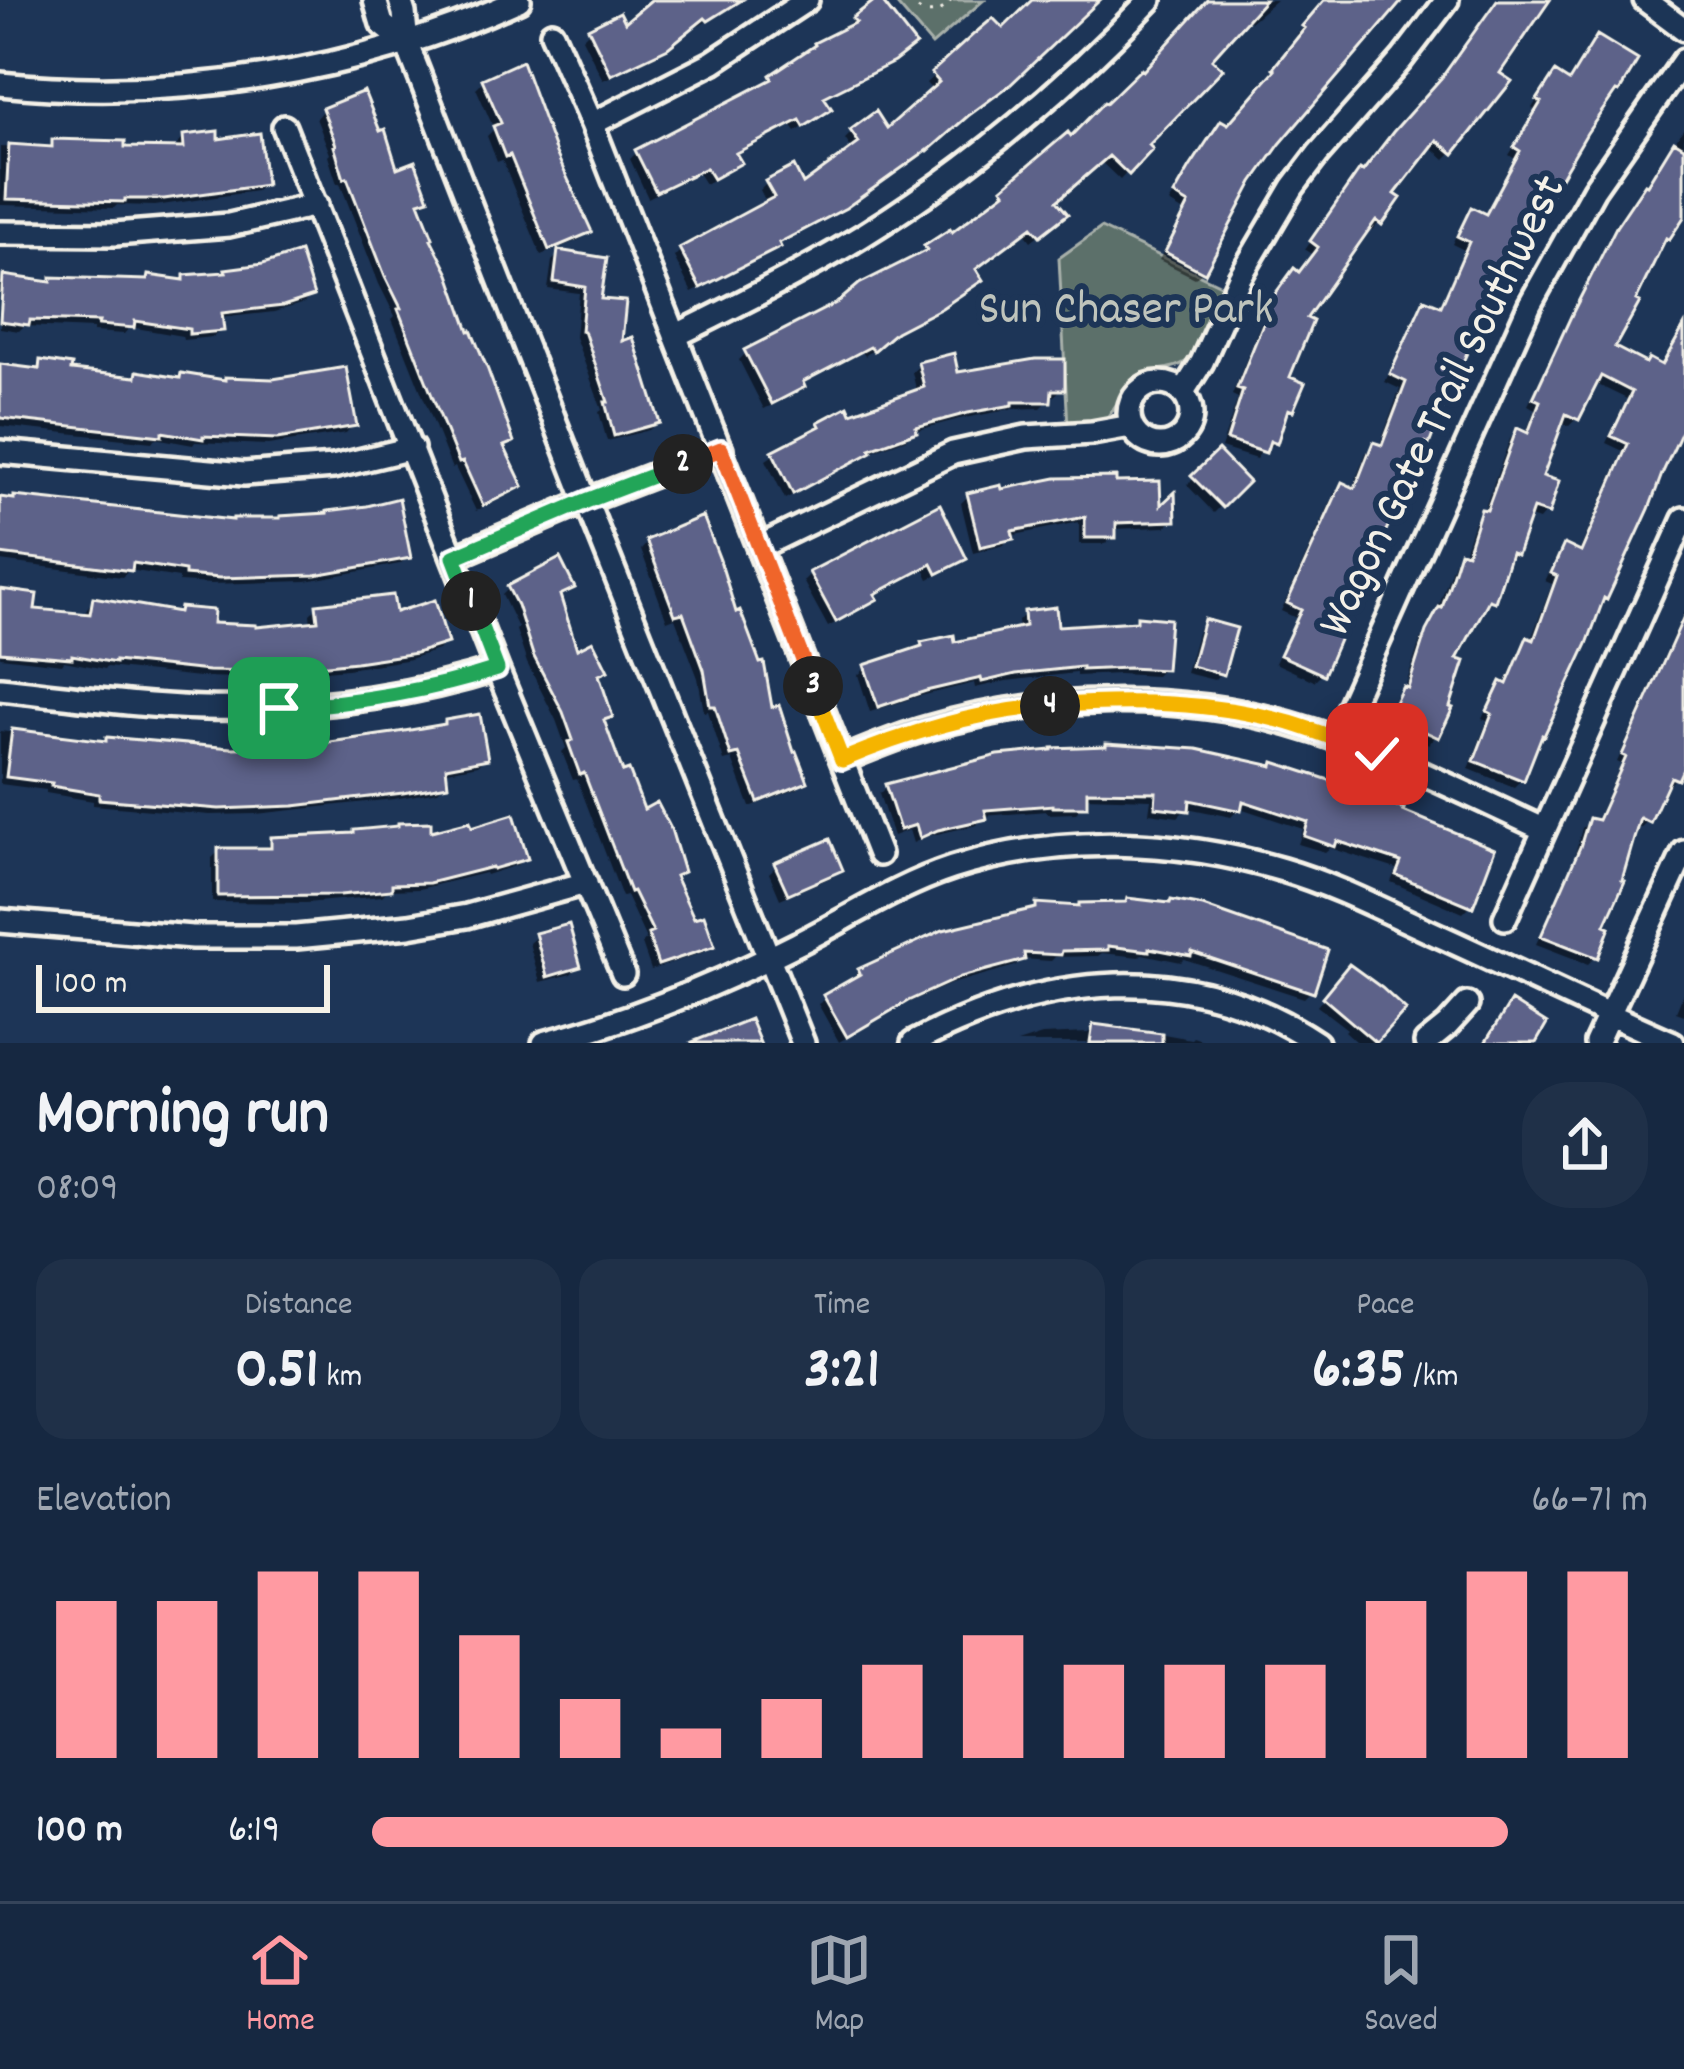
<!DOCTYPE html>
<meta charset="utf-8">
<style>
:root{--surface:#162841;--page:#1f3048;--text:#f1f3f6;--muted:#9ea6b1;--line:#35445a;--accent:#ff9aa2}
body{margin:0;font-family:Dekko,sans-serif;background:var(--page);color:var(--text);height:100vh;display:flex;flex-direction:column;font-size:45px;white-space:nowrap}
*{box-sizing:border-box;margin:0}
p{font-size:39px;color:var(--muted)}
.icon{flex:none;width:66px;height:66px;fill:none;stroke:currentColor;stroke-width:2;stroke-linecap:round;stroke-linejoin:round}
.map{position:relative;height:1043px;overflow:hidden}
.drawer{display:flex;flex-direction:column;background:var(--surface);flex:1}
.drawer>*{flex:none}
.scale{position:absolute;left:36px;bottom:30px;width:294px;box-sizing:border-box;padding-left:12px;border:6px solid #f4f1e8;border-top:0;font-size:33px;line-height:42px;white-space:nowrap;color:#f4f1e8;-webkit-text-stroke:9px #1d3557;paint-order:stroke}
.pin{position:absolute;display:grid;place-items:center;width:102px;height:102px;color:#fff;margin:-51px;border-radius:24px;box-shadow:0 6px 18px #0006}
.km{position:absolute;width:60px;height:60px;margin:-30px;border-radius:50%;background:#222;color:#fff;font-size:33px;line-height:60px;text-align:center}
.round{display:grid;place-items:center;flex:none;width:126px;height:126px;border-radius:48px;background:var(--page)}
.headline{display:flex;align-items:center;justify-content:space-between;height:204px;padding:0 36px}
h1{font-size:66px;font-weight:700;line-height:90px}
.stats{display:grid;grid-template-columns:repeat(3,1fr);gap:18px;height:204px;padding:12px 36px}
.stats div{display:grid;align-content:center;border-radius:30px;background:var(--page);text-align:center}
.stats b{font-size:60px;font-weight:700}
.stats small{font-size:33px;font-weight:400}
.stats p{font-size:33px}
.chart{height:336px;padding:24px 36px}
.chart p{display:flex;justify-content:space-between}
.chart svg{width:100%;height:216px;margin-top:12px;stroke:var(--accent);stroke-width:6}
ul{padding:0 36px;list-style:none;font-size:39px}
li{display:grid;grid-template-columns:192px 144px 1fr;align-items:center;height:90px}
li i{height:30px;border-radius:15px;background:var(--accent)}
.dock{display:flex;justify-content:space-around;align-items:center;height:168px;border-top:3px solid var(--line);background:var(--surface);font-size:33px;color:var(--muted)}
.dock a{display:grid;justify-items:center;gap:6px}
.dock .current{color:var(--accent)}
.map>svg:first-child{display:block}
</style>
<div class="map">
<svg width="1684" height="1043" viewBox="0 0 1684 1043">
<rect width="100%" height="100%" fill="#1d3557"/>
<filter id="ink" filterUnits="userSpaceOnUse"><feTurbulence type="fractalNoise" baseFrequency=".00833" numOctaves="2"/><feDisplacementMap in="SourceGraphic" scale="24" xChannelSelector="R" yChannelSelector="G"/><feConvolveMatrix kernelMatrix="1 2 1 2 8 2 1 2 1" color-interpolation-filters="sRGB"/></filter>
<g filter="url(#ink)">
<path fill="#5c6f6b" stroke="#a8b0aa" stroke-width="3" d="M893,0h91l-52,45z
M1101,228l124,59 -30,68c-23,20 -38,10 -55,22 -15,9 -24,32 -38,46l-34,4 -9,-169z"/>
<path fill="#0007" d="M656,0h85l-42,26 -2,-4 -40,33 -54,25 -21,-42 7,-7 35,-5z
M1037,0h61l-16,20 -4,-3 -159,139 -84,58 -58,31 -7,8 -78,40 -18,-36 7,-7 86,-46 -7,-14 7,-7 35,6 51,-38 -8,-12 7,-7h34l47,-41 -7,-8 67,-61 9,10z
M1210,0h66l-26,22 -4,-5 -38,42 -63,86 4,4 -29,31 -20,-19 -46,41 3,19 -26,20 -7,-9 -51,38 -1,16 -40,28 -47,25 -20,17 -3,-4 -61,32 -7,10 -30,15 -25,-49 7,-7 94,-48 84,-54 8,13 19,-28 48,-36 -2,-3 7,-7 67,-50 70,-66z
M1350,0h42l-115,142 -26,38 -48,91 -8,7 -36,-18 25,-48 -15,-9 46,-72 13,-4 42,-48 -2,-2 32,-40 -3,-3 20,-23z
M1498,0h49l-51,73 -44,79 -7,7 -16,-14 -38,50 -12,28 -7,7 -4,-4 -66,94 -16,58 4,31 -7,8 -8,25 -8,7 -3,-1 -8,11 -35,-11 17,-50 -6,-3 36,-90 19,-26 11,-4 15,-20 -8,-5 48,-70 9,-6 73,-86z
M854,20l51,32 -22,16 -61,31 -1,16 -25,17 -5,-7 -57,30 4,8 -7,7 -26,14 -7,-11 -50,25 -18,-39 7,-7 128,-67z
M483,81l71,73 34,78 -7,7 -40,16 -39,-95 -5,2 -10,-26 7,-7 -18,-41z
M1548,83l61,14 -74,119 -8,8 -47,90 -53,129 -8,8 -98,223 -7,7 -39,-18 21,-45 -15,-7 54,-119 7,-7 10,4 14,-36 8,-8 5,2 21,-58 -15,-7 33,-72 7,-8 14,6 25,-58 -12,-6 12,-26 7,-7 13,6 31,-58 -6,-4 27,-44 -4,-3z
M323,110l103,88 -8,8 92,235 -7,8 17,37 -7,7 -37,18 -21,-44 -3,2 -60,-150 3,-3 -16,-32 -39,-101 -3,1 -9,-28 2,-2 -14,-36z
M1684,128v83l-25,35 -48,103 35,17 14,1 24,-43v93l-163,363 -7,7 -45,-18 18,-48 -5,-2 12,-27 7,-7 3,1 17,-38 7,-7 2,1 22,-58 -7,-3 13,-26 7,-8 13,7 45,-103 -17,-8 21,-44 -33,-16 -18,36 -7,7 -9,-5 -21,56 7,35 -7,8 -12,-4 -12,38 -7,7 -16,39 -7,8 -32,52 -17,76 -7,8 -45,-21 12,-27 9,-8 15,-47 17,-29 17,-50 9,-7 12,-36 8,-6 27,-74 7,-7 8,3 10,-26 -7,-4 81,-167z
M184,138l32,4 47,42 -7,7 -101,15 -38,-1 -3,3 -114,-3v-58l46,2 8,-7 68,8 55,1v-6z
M559,254l38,48 60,121 -8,7 -42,11 -8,-29 3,-2 -27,-73 4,-44 -31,-4 4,-28z
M149,278l32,5 4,-5 126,17 -7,8 -30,9 -54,6 1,12 -8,7 -30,3 -1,-4 -52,-9 -6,7 -31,-2v-3l-69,-3 -5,5 -19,-3v-48l47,5 5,-5 92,2z
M41,364l27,9 64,7 6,-6 215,51 -7,8 -78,12 -73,-3 -2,3 -38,-7 -3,4 -152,-16v-59l33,4z
M920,365l36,11 106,13 -8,7h-6v5l-7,7 -36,1 -3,2 -43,8 -45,12 -8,8 -39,14 -6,6 -76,40 -19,-39 54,-36 97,-31 -5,-21z
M1218,454l27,28 -31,31 -27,-28z
M968,496l190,16 15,8 -8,7 -52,2v7l-7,8h-27v-22l-69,14 -6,9 -31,8 -12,-50z
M0,500l233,23 46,-2 129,36 -8,7 -94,17 -95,3 -32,-2v-4l-50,-8 -7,7 -122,-16z
M648,542l86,74 35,95 36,71 -8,7 -47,18 -18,-48 -8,2 -16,-50 -4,1 -6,-34 -23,-60 -8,3 -26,-71z
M963,558l-7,8 -27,13 -5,-10 -51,27 -6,9 -39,22 -25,-46 7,-7z
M572,587l-14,11 18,55 28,17 -7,8 13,38 -8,8 19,52 60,96 -8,8 20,42 18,23 -7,7 -53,18 -9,-26 4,-5 -20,-43 -4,1 -45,-118 -4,1 -11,-28 4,-4 -10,-28 -29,-57 -11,-33 2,-2 -16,-33 7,-7z
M0,593l32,19 53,5 2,-9 7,-8 82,15 5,-5 29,16 101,-1 -1,-11 7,-7 128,35 -7,8 -32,10 -59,9 -99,9 -49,-1 -92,-10 -2,2 -41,-8 -2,3 -62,-7z
M1684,612v147l-9,20 -7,7 -4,-2 -16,37 -8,7 -5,-2 -34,101 -5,29 -8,8 -52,-20 38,-86 8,-30 8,-7 5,2 26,-59 -4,-2z
M1025,614l31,15 77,-5 5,-5 25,50 -7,7 -37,-2 -43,2v-3l-70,8 -31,7 -1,-5 -58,14 -46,15 -12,-37 8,-7 50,-17 7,-6 30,1 66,-16 -1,-9z
M1205,622l16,51 -7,7 -28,-7 12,-43z
M442,727l43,31 -7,7 -35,7 2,12 -7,7 -44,8 -138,15 -46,1 -117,-10v-4l-47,-8v-3l-46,-6v-53l103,13 129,7 91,-5z
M1272,769l198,137 -7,7 -72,-31 5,-13 -66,-21 -5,4 -27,-8 5,-15 -63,-21 -9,9 -44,-9 -9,9 -29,-4 2,-14 -67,-2v8l-8,8 -29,1v-3l-63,5 -7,9 -49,11 -15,7 -4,-13 -16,6 -14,-42 7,-7z
M428,834l96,24 -7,7 -31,10 -1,-2 -66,16 -31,1 -6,6 -76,7 -94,-1v-44l7,-7h46l7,-11z
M776,866l63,3 -7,8 -52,22 -11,-26z
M1038,906l40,3 233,82 -7,7 -120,-39 -3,3 -39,-8 -3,3 -37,-4 -4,3 -43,1 -4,4 -29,-2 -7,7 -64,18 -53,23 -59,35 -21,-38 36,-23 -2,-3 7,-7 173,-59z
M537,936l41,30 -7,8 -31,8 -11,-39z
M1342,975l60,36 -30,32h-14l-13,-12 2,-2 -30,-23z
M1684,992v23l-8,-3z
M1094,1027l48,3 49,9 2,-2 18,6h-194l25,-8 46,-2z"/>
<path fill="#5d6289" stroke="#f4f1e8" stroke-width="3" d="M651,0h91l-34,21 -3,-3 -37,30 -57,27 -23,-47 32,-16 5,10z
M875,0h6l35,45 -22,17 -70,35 8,12 -28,18 -4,-7 -64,33 6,10 -29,16 -7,-11 -50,24 -21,-42 137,-71 -2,-4 45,-30 -1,-2 42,-21 -4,-4z
M1032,0h68l-90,85 -42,31 -40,35 -1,-1 -81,58 -67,35 2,4 -81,41 -21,-40 95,-51 -9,-16 29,-15 9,18 56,-41 -9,-13 26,-19 11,17 52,-46 -8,-9 43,-39 19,-16 10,10z
M1207,0h58l-53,59 11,10 -74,76 4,4 -24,26 -20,-19 -52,45 11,13 -28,22 -8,-9 -56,42 7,11 -41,28 -46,24 -22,19 -4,-4 -67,35 2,5 -33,17 -28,-54 94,-48 21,-18 68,-34 -3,-4 26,-17 2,3 53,-40 -3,-4 66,-56 3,4 33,-34 2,1 35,-34 2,2z
M1324,0h79l-123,144 -27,38 -48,91 -40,-21 24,-48 -15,-9 16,-28 31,-47 7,4 47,-54 -2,-2 32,-40 -3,-2z
M1497,0h53l-50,73 12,8 -58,73 -17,-14 -42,54 6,4 -19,27 -6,-5 -69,98 6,3 -23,56 15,6 -12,28 -5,-2 -11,35 -7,-3 -4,12 -39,-13 16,-50 -6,-2 38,-94 19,-26 5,4 19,-25 -8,-6 50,-72 3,2 30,-39 49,-55z
M1597,35l41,25 -19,32 -3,-1 -29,42 -50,85 -3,-2 -44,93 -3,-1 -41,92 -17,45 -4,-2 -18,48 -2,-1 -22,47 -59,138 -44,-20 21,-45 -14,-7 55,-121 13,6 18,-46 9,3 24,-63 -16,-8 34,-75 17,7 28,-64 -12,-6 14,-29 15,7 34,-63 -6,-4 27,-45 -4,-2 18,-28 14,9z
M522,61l34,92 36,79 -43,18 -39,-95 -5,2 -12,-31 8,-3 -19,-44z
M364,91l16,40 5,-2 12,39 18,-7 14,38 -10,3 14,36 -2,1 18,35 20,57 2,-1 17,40 26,72 -10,4 19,40 -40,20 -20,-44 -4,1 -17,-42 -44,-112 3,-1 -16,-32 -38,-98 -3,1 -10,-33 2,-1 -14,-37z
M218,131v8l42,-6 6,52 -102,14h-39v3l-119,-3 3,-55 43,3v-8l73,2v6l59,1 -1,-13z
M1674,141l10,6v70l-15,23 -3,-2 -30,62 4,2 -25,45 31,16 3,-5 13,7 22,-39v101l-22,47 -13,35 -42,91 -3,-2 -17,46 -43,92 -2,-1 -18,46 -50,-20 18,-47 -5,-3 14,-30 6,3 20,-47 7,3 23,-64 -6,-3 13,-29 17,8 47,-108 -17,-8 21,-44 -31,-16 -22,44 -13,-6 -23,62 16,5 -10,33 -16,-5 -16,46 -6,-2 -16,49 -6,-2 -32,59 8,2 -15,46 3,1 -14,30 -50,-23 14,-29 5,2 18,-57 13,-24 3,1 18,-57 7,2 14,-44 6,1 30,-82 11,5 12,-32 -7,-3 39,-84 44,-87 29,-43 2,1z
M558,250l49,8 -6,41 25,2 -4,40 11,-4 27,86 -46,13 -9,-34h3l-24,-71h-3l4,-44 -31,-5z
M300,252l14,44 -31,10 -61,7 2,18 -35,3v-5l-54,-8 -1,7 -36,-3 1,-3 -69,-2 -1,5 -29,-4 3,-46 48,7v-5l96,3 1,-5 36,5v-5l42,-3 -1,-3 38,-5z
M954,353l4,19 77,-13h30v31h-13l-1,12h-38v3l-45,8 -52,14 1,5 -47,17 2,3 -79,42 -21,-43 48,-25 -2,-4 30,-16 3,7 73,-26 -6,-25z
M40,360l32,5 -1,5 65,7 1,-6 43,7 1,-5 44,7v-3l48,2 73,-12 11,59 -80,13 -74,-3v3l-41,-7v4l-162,-18v-54l39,5z
M1218,450l31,32 -26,26 -32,-32z
M1116,477v5l44,-1 1,24 14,-13 1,29 -60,2v15h-31v-21l-73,14 2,8 -34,8 -13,-54 34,-8 1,4 54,-11z
M14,496l219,24v-2h47v-2l47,-3v-2l40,-5 32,-8 12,60 -96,17 -95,3 -35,-3v-4l-52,-8 -1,8 -132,-17v-57l14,2z
M940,504l27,55 -30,15 -5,-10 -57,30 3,5 -42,23 -27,-50z
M703,516l17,44 16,52 4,-2 20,53 4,-1 8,45 7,-2 15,47 2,-1 12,31 -50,20 -19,-48 -8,2 -16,-50h-5l-6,-36 -21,-57 -8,2 -29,-75z
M560,558l15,30 -15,7 17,54 16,-8 15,30 -9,4 14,42 -9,3 19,52 6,-2 15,39 13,-7 14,27 13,43 -9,4 19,42 10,-3 11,31 -57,19 -10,-31 5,-2 -20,-41 -3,1 -46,-119 -4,2 -12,-33 5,-2 -10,-28 -30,-57 -16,-50 -10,-19z
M0,589l37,5 -2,15 55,5 3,-17 86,15 1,-5 34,3 -1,13 43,2v2l62,-6 -2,-17 77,-9 3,17 39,-12 13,43 -32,10 -60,9 -98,10 -50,-1 -93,-10v2l-43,-8v3l-72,-6z
M1056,607l2,19 79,-5v-5l33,3 -4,51 -38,-2 -46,2v-3l-66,7 -34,8 -1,-4 -55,13 -48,16 -14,-42 58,-19 -1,-4 33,-7 1,7 70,-16 -1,-15z
M1684,616v151l-6,13 -7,-3 -21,46 -10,-5 -18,62 3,1 -20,44 5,2 -12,31 -57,-22 39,-89 9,-29 9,2 28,-63 -4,-2z
M1204,619l33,9 -13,47 -33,-9z
M480,714l8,45 -42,8 2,18 -45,8 -109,13 -75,3 -120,-10v-5l-48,-8 1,-3 -46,-6 6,-48 94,12v-4l126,11 47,-1v-2l44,-2 70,-10 52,-9v-4z
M1106,743l91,6 76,17 1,-4 80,26 -1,4 51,17 -1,2 92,38 -22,58 -77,-32 5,-13 -64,-21 -2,6 -31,-11 4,-14 -65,-21 -2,10 -51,-11 -1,11 -34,-4 1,-15 -69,-1v16h-34v-2l-68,5 2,9 -49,11 -18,8 -4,-13 -16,5 -15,-46 113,-29 54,-5v-2l54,-2z
M514,814l14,45 -35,10 -1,-2 -63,16 -37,1v6l-52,5 -122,1v-48h53v-11l83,-4v-3l44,-4v-3l33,-1v9l39,-10 2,6z
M830,839l13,31 -55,24 -14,-31z
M1127,898l43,5 1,-3 32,6 125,44 -14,43 -122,-41 -1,4 -42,-8v3l-41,-5v4l-46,1 -1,4 -37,-2 1,7 -64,17 -53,24 -61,36 -24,-42 37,-21 -2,-5 85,-39 93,-22v-5l43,3v-3l47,-1z
M569,924l12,43 -34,10 -12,-44z
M1349,964l33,24 24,22 -30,33 -54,-46z
M1511,1001l36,23 -11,19h-51z
M750,1019l10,24h-67l-1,-1z
M1093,1024l69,9v10h-72z"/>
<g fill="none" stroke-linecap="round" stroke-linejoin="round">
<defs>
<path id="minor" d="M375,0l7,24 25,20
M400,0l4,13 3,31 179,457 217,542
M1645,0l39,29
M552,33l40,91 287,730
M0,84c177,18 357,-11 519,-84
M592,124l121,-62 94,-62
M284,127l213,542 126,305
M0,233l115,1 114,-9 87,-20
M675,336c54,-27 109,-54 162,-85 116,-68 220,-154 313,-251
M1129 414a31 31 0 1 1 62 0a31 31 0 1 1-62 0Z
M1183,392l19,-30 38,-85 53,-90 25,-33 84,-95 45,-59
M0,452l244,22 89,-7 79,-19
M759,547l194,-94 73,-16 66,-4 39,-7
M454,557l132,-56 135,-52
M0,689c68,7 136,17 204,19 99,2 198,-9 293,-39
M1335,738l195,-434 64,-115 90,-129
M842,760c29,-12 57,-24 86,-32 111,-33 250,-36 362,-4 88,25 170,67 253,105
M1505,918l179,-399
M0,921l192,16h104l113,-11 58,-10 119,-33
M544,1043c88,-23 172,-58 253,-99 52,-26 100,-58 155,-76 108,-34 223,-30 331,2 55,16 107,44 159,67 77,35 153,72 231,106
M913,1043c131,-69 276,-86 404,0
M1426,1043l21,-17 20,-22
M1596,1043l88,-191"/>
</defs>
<use href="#minor" stroke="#f4f1e8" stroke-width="30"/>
<path stroke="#f4f1e8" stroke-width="3" stroke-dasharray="3 9" stroke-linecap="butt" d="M910,0c9,18 32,16 41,0"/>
<use href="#minor" stroke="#1d3557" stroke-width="21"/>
</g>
</g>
<g fill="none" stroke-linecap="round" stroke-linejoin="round" filter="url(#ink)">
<defs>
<path id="split-1" d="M279,708c74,-5 148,-16 218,-39l-26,-68"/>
<path id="split-2" d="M471,601l-17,-44 132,-56 97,-37"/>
<path id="split-3" d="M683,464l38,-15 92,237"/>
<path id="split-4" d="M813,686l29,74c67,-28 136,-49 208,-54"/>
<path id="split-5" d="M1050,706c80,-6 162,-5 240,17 29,9 58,20 87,31"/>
</defs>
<use href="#split-1" stroke="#fff" stroke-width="24"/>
<use href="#split-2" stroke="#fff" stroke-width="24"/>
<use href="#split-3" stroke="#fff" stroke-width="24"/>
<use href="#split-4" stroke="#fff" stroke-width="24"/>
<use href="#split-5" stroke="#fff" stroke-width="24"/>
<use href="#split-1" stroke="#22a559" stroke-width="15"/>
<use href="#split-2" stroke="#22a559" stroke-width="15"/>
<use href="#split-3" stroke="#f0652b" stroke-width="15"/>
<use href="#split-4" stroke="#f5b400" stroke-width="15"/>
<use href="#split-5" stroke="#f5b400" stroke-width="15"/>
</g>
<g text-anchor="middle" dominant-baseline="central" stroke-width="12" stroke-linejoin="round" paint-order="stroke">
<g font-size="48" fill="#bfc4bc" stroke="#1d3557">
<text x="1126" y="312">Sun Chaser Park</text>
</g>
<g font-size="48" fill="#f4f1e8" stroke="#1d3557">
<text transform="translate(1445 407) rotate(-64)">Wagon Gate Trail Southwest</text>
</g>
</g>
</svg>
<div class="scale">100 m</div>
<div class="pin" style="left:279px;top:708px;background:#1e9e55"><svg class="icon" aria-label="arrive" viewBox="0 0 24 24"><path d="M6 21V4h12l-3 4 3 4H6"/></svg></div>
<div class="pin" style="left:1377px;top:754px;background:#d93025"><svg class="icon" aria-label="check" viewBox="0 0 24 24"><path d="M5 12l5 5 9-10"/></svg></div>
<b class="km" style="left:471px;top:601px">1</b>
<b class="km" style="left:683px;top:464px">2</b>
<b class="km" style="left:813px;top:686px">3</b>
<b class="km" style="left:1050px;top:706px">4</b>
</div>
<section class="drawer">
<div class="headline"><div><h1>Morning run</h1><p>08:09</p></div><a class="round"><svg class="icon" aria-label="share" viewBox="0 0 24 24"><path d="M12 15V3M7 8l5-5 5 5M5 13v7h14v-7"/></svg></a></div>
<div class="stats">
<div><p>Distance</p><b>0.51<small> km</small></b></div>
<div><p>Time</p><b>3:21</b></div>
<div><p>Pace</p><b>6:35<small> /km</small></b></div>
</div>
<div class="chart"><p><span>Elevation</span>66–71 m</p>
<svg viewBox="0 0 160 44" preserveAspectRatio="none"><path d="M5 44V12M15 44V12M25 44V6M35 44V6M45 44V19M55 44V32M65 44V38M75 44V32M85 44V25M95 44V19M105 44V25M115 44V25M125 44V25M135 44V12M145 44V6M155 44V6"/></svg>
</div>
<ul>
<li><b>100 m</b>6:19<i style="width:89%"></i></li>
</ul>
</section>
<nav class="dock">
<a class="current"><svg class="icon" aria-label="home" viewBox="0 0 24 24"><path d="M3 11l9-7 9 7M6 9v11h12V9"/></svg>Home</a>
<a><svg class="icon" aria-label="map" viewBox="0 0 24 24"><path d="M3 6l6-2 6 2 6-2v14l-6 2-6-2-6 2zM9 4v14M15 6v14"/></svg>Map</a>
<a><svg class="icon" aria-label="saved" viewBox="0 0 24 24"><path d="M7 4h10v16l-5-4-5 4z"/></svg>Saved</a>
</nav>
